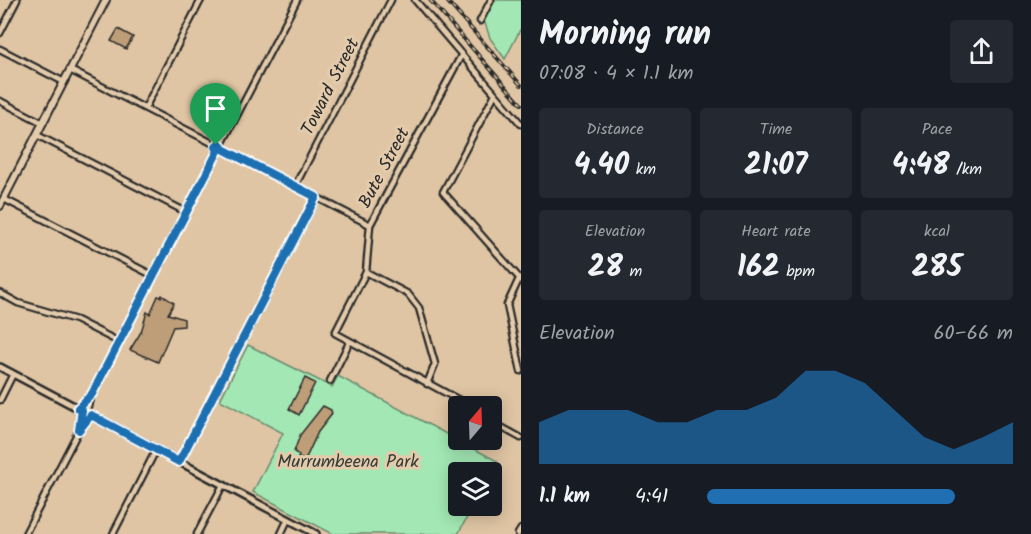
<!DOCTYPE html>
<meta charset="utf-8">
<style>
:root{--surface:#171b24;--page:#242831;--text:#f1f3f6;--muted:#9ea1a6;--accent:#1f6fb2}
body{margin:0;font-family:Kalam,sans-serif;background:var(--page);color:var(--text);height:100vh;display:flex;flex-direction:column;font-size:22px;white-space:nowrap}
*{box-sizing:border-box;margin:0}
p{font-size:20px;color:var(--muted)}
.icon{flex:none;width:33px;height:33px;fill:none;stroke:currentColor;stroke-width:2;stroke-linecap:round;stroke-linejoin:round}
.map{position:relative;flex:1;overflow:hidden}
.panel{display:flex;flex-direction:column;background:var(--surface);width:510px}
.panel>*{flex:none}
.needle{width:39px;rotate:19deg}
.controls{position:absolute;left:448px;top:396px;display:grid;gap:12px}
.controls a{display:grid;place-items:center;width:54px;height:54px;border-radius:6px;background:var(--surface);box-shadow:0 3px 15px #0003;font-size:30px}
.pin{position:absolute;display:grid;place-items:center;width:51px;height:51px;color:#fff;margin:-62px -26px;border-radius:50% 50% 50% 0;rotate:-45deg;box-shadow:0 0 6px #0007}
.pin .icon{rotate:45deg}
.round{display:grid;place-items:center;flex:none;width:63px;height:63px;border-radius:6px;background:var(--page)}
.headline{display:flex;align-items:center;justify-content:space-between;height:102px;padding:0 18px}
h1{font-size:33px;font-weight:800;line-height:45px}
.metrics{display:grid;grid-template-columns:repeat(3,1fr);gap:9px;height:102px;padding:6px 18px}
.metrics div{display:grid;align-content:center;border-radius:6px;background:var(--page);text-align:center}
.metrics b{font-size:30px;font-weight:800}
.metrics small{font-size:16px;font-weight:400}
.metrics p{font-size:16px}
.chart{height:168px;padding:12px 18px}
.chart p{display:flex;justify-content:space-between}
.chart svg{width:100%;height:108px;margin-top:6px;fill:var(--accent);opacity:.7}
ul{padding:0 18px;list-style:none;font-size:20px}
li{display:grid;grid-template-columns:96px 72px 1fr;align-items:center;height:45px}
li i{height:15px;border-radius:8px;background:var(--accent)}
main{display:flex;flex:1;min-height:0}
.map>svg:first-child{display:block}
</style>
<main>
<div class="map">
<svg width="521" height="534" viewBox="0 0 521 534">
<rect width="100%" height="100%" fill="#dfc5a3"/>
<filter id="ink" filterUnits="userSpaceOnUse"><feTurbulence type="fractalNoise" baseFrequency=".0167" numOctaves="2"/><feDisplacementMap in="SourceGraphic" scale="12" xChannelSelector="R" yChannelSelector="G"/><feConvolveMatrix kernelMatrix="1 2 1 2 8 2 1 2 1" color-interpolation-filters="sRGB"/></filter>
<g filter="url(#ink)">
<path fill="#a3e8b4" stroke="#678a70" stroke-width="1.5" d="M494,0h27v28l-16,31 -15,-21 -6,-18z
M248,345l84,42 6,-11 159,85 -7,11h-31v34h14l-15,28h-125l-80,-42 30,-59 -63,-33z"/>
<path fill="#be9e78" stroke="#2b2b2b" stroke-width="1.5" d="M118,29l15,8 -7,12 -15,-8z
M162,295l12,8 -6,11 16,5v7l-11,1 -15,35 -28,-12 11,-18 6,-20 3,2 8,-18 3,1z
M305,378l10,5 -16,32 -10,-6z
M323,406l8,4 1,4 -14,18 -13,28 -7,-2 1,-3 -5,-3 6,-17z"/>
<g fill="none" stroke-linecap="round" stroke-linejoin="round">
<defs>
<path id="minor" d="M415,0l106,124
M480,21l11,-21
M0,33l17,-33
M0,49l64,33
M462,54l-92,171 -4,47 -31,61 135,73
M70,70l146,75
M495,94l-52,98 78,88
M0,101l43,22
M145,108l56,-108
M37,135l149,77
M222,144l75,-144
M223,149l147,76
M295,186l96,-186
M4,199l150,77
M366,272l42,22 11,14 16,56 -8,20
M519,279l-12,26 14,66
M0,293l18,10 58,17 43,22
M330,381l19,-38
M0,400l13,-26
M78,408l14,-14 126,-243
M86,413l5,-17
M492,422l29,16
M79,427l3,-17
M179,462l138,-265
M25,534l54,-104 12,-15
M113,534l43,-84
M197,534l26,-49
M281,534l7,-15
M518,534l3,-5"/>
<path id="tertiary" d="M0,367l316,167"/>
<path id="secondary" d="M0,206l106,-206"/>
</defs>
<use href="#minor" stroke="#2b2b2b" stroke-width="9"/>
<use href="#tertiary" stroke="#2b2b2b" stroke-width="10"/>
<use href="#secondary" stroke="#2b2b2b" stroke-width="10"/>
<use href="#minor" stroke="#e3cbab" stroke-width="4.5"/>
<use href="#tertiary" stroke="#e3cbab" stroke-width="5"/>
<use href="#secondary" stroke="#e3cbab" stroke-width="6"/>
<defs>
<path id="rail" d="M430,0l91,104
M446,0l75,85"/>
</defs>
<use href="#rail" stroke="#2b2b2b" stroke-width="4"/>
<use href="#rail" stroke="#e3cbab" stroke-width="1.5" stroke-dasharray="4.5" stroke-linecap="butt"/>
</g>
</g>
<g fill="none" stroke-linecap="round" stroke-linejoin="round" filter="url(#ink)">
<defs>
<path id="route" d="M219,143l4,6 93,48 -137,265 -88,-47 -12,15 3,-20 -4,-2 14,-14 126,-243 -2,-4z"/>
</defs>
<use href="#route" stroke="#fff" stroke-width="12"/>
<use href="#route" stroke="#1f6fb2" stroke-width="8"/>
</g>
<g text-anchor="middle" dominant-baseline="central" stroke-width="6" stroke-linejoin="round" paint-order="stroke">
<g font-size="18" fill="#2b2b2b" stroke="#e3cbab">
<text transform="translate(331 87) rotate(-63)">Toward Street</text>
<text transform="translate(385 168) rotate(-62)">Bute Street</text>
</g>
<g font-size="18" fill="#373e39" stroke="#e3cbab">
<text x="348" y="462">Murrumbeena Park</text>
</g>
</g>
</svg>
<div class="controls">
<a><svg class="needle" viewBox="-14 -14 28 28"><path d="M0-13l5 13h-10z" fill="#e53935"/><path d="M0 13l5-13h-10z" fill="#9ea1a6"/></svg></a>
<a><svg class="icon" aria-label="layers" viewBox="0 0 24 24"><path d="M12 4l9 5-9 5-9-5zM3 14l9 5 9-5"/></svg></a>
</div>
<div class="pin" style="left:216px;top:145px;background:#1e9e55"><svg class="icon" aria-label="arrive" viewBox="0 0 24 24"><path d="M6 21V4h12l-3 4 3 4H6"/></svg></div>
</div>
<section class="panel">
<div class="headline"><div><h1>Morning run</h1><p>07:08 · 4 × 1.1 km</p></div><a class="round"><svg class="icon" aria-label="share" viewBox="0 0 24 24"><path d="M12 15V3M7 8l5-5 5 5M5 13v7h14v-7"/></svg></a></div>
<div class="metrics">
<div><p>Distance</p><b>4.40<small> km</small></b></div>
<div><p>Time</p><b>21:07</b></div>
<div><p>Pace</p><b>4:48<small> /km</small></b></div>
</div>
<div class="metrics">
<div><p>Elevation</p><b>28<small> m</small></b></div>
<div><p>Heart rate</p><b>162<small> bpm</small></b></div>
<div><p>kcal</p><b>285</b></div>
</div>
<div class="chart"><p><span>Elevation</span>60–66 m</p>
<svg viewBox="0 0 160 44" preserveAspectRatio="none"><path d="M0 44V27L10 22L20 22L30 22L40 27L50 27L60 22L70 22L80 17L90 6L100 6L110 11L120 22L130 33L140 38L150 33L160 27V44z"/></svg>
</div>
<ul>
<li><b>1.1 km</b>4:41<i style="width:81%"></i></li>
</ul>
</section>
</main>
